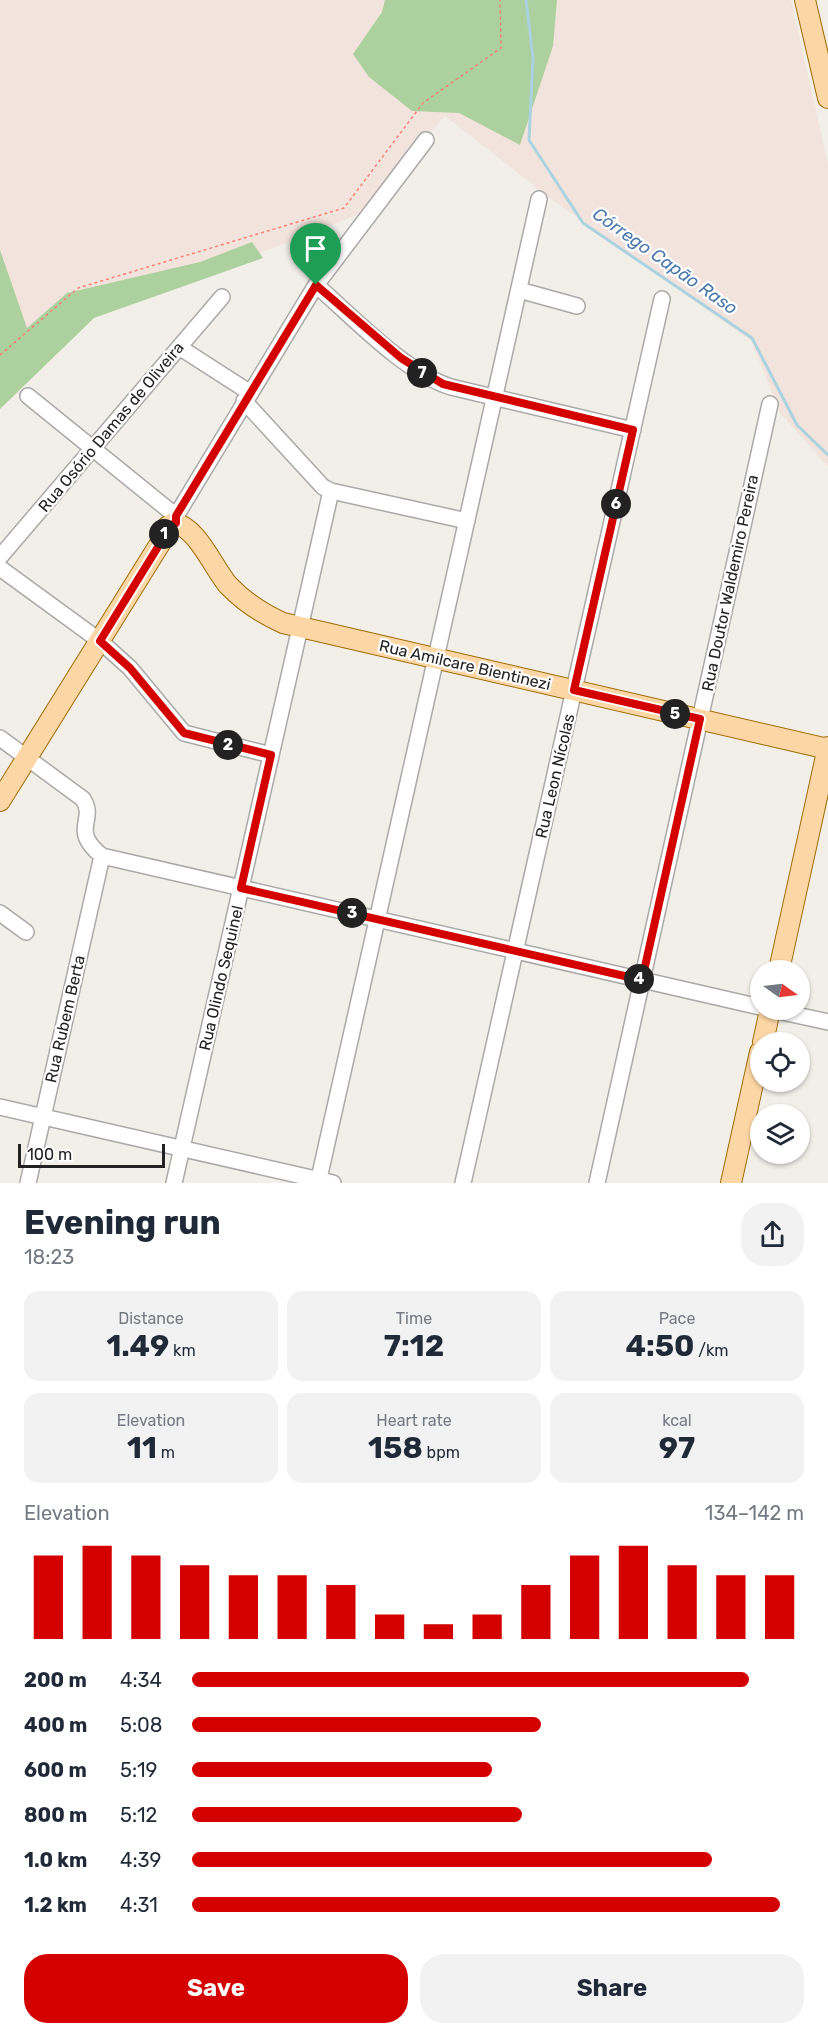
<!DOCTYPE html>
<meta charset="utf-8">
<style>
:root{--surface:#fff;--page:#f2f2f3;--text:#1f2937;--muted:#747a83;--accent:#d40000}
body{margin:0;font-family:Rubik,sans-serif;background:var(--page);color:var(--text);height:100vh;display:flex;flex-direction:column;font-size:22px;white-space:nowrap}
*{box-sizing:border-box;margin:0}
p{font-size:20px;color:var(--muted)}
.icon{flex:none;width:33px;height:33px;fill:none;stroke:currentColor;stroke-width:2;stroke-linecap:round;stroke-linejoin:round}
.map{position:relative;height:1183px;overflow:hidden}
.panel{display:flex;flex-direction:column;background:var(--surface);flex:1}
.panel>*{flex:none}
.needle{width:39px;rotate:104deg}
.fabs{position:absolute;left:750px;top:960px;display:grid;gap:12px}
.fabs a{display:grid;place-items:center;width:60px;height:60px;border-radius:50%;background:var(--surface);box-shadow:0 2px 4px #0004;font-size:30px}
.scale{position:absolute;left:18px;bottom:15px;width:147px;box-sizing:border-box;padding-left:6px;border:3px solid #222;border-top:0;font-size:16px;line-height:21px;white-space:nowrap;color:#222;-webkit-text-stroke:4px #fff;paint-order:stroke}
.pin{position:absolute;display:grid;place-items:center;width:51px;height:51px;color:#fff;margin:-62px -26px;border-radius:50% 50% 50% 0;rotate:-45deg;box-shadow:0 0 6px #0007}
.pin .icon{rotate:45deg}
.km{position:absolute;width:30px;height:30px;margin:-15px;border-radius:50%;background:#222;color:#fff;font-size:16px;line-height:30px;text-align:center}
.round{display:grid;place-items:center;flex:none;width:63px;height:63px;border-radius:24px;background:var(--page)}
.summary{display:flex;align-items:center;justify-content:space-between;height:102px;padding:0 24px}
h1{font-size:33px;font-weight:700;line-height:45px}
.metrics{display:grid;grid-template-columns:repeat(3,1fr);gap:9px;height:102px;padding:6px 24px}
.metrics div{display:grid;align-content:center;border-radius:15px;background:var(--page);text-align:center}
.metrics b{font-size:30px;font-weight:700}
.metrics small{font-size:16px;font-weight:400}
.metrics p{font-size:16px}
.chart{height:168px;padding:12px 24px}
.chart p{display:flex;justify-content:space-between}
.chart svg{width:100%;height:108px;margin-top:6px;stroke:var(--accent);stroke-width:6}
.action{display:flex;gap:12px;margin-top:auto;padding:12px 24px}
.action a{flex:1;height:69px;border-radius:24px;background:var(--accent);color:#fff;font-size:24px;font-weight:700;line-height:69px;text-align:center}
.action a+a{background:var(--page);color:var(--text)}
ul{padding:0 24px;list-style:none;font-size:20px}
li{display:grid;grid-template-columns:96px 72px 1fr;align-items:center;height:45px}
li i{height:15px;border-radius:8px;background:var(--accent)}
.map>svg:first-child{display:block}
</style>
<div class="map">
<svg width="828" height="1183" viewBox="0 0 828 1183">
<rect width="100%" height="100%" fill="#f2efe9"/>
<path fill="#f3e3dd" d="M0,0h791l37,164v303l-47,-53 -30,-73 -201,-143 -105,-82 -83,97 -268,105 -94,91z"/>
<path fill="#add19e" d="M385,0h172l-4,46 -33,99 -61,-32 -47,-2 -43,-34 -16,-23 29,-42z
M252,242l11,16 -169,60 -94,91v-159l27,78 40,-35 133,-31z"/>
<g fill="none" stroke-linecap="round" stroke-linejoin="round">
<path stroke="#aad3df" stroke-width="3" d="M526,0l7,58 -4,82 54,83 169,115 45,87 31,30"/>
<defs>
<path id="minor" d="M316,285c37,32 89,88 135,102l182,43
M519,290l58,16
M179,347l70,45
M28,396l148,120
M244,401l79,86 8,4 136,30
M176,523v-7l140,-231 110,-145
M0,557l222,-260
M0,568l100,73 30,27 54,65 87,22
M0,738l83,61c14,22 -14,30 19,57l658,151
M0,913l26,19
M773,1010l55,12
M0,1107l333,76
M28,1183l74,-327
M174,1183l157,-692
M318,1183l221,-984
M463,1183l199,-884
M597,1183l173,-779"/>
<path id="major" d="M805,0l23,98
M0,801l161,-259 6,-15 6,-4c23,2 40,44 55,62 16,17 33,28 55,38l545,126
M779,970l49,-223
M763,1042l7,-32
M731,1183l29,-131"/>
</defs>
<use href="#minor" stroke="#a9a9a9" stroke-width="18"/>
<use href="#major" stroke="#a06b00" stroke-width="22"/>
<path stroke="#fa8072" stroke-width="1.5" stroke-dasharray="3 3" stroke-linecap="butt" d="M0,355l78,-67 266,-80 79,-105 78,-55 -1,-48"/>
<use href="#minor" stroke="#fff" stroke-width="15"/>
<use href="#major" stroke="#fcd6a4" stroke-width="20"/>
</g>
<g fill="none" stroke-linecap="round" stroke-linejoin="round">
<defs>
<path id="route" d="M316,285l85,73 42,26 190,46 -59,260 126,29 -58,261 -401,-92 30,-133 -87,-22 -54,-65 -30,-27 61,-99 6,-15 9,-4v-7z"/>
</defs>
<use href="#route" stroke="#fff" stroke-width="12"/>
<use href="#route" stroke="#d40000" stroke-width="8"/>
</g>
<g text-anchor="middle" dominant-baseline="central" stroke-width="4.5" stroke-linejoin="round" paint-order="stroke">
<g font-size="16" fill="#222" stroke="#fff">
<text transform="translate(111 427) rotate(-50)">Rua Osório Damas de Oliveira</text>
<text transform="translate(730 583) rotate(-78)">Rua Doutor Waldemiro Pereira</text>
<text transform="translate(465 665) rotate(13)">Rua Amilcare Bientinezi</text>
<text transform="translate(555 776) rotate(-77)">Rua Leon Nícolas</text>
<text transform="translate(221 978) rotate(-77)">Rua Olindo Sequinel</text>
<text transform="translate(65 1019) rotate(-77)">Rua Rubem Berta</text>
</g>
<g font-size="18" font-style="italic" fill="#4a7aab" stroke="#fff">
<text transform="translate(665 261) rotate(35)">Córrego Capão Raso</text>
</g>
</g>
</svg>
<div class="fabs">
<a><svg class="needle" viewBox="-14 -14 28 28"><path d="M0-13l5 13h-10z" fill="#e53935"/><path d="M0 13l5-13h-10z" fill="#747a83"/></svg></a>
<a><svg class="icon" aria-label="locate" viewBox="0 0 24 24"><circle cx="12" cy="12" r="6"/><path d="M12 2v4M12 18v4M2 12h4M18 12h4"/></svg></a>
<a><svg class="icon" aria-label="layers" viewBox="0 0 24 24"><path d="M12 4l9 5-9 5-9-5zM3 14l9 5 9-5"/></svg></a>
</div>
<div class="scale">100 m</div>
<div class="pin" style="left:316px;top:285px;background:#1e9e55"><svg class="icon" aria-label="arrive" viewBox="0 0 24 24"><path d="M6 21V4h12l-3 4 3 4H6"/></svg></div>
<b class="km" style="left:164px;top:534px">1</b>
<b class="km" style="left:228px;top:745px">2</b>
<b class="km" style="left:352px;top:913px">3</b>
<b class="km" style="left:639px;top:979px">4</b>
<b class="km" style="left:675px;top:714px">5</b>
<b class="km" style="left:616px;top:504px">6</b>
<b class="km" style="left:422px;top:373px">7</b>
</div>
<section class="panel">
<div class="summary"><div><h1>Evening run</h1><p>18:23</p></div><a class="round"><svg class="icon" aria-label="share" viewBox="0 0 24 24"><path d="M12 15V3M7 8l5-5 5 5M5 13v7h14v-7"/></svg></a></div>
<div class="metrics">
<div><p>Distance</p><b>1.49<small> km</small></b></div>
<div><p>Time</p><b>7:12</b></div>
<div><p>Pace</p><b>4:50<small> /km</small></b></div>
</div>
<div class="metrics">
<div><p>Elevation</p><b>11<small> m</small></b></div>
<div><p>Heart rate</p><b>158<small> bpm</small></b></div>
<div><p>kcal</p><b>97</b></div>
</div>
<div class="chart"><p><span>Elevation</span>134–142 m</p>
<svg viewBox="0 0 160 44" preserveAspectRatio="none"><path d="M5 44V10M15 44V6M25 44V10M35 44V14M45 44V18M55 44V18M65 44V22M75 44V34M85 44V38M95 44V34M105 44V22M115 44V10M125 44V6M135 44V14M145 44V18M155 44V18"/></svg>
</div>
<ul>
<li><b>200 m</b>4:34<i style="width:91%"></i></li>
<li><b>400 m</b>5:08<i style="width:57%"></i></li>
<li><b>600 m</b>5:19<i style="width:49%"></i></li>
<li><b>800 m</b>5:12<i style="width:54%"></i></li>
<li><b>1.0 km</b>4:39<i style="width:85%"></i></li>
<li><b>1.2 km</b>4:31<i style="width:96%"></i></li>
</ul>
<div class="action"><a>Save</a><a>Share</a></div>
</section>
